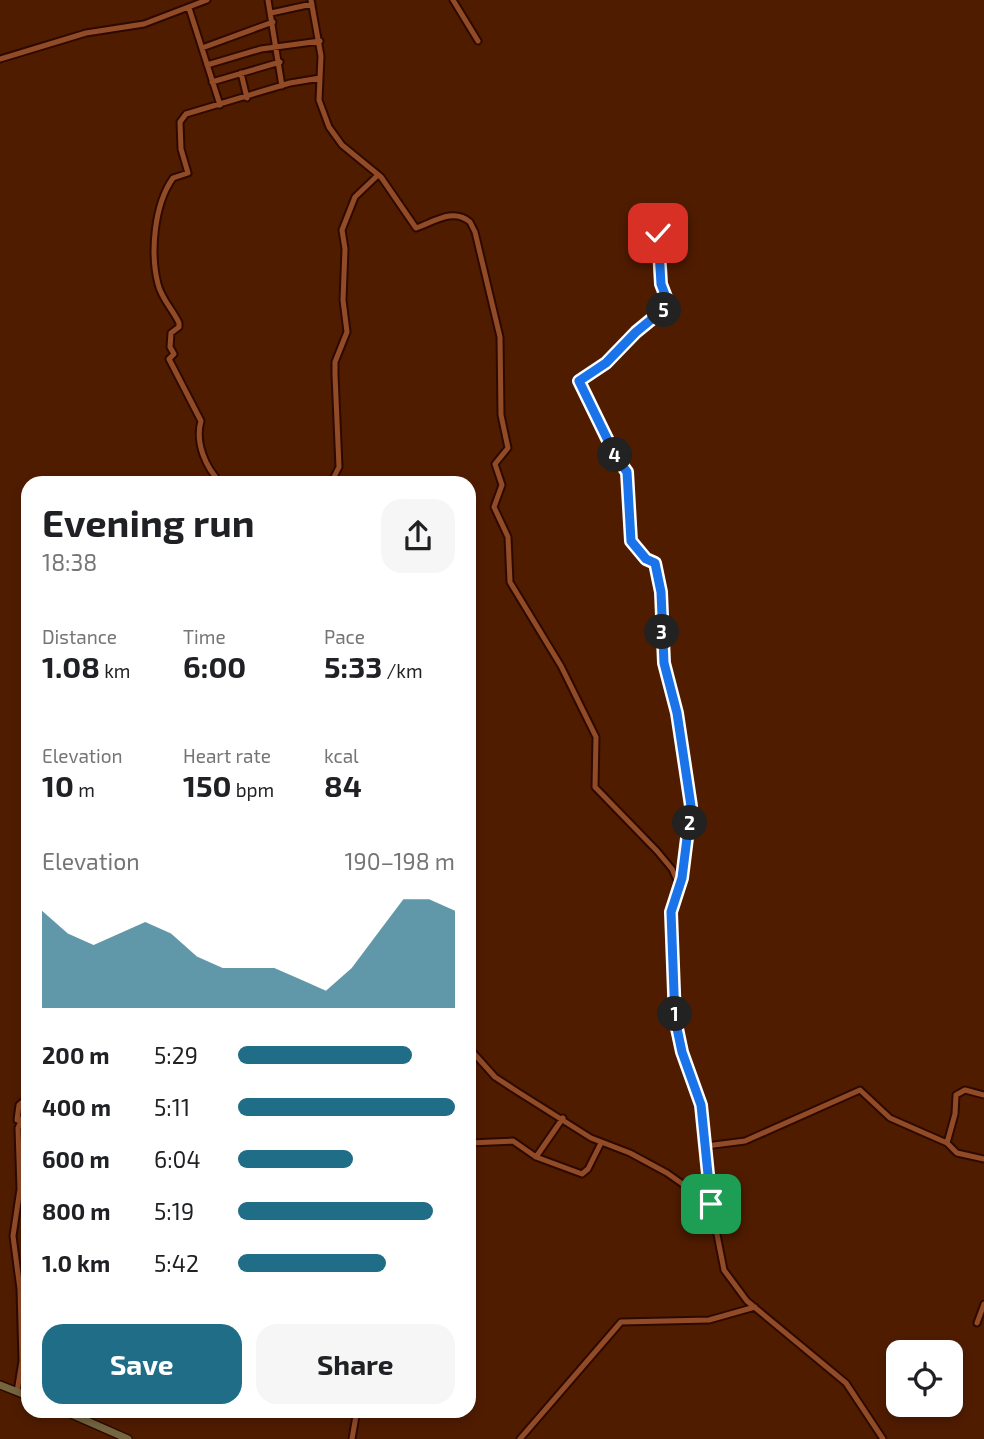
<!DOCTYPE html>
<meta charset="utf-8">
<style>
:root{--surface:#fff;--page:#f6f6f6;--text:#202124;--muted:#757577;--accent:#1f6d86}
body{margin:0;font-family:"Exo 2",sans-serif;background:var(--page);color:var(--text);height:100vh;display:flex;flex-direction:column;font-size:26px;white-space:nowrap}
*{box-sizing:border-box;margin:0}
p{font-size:23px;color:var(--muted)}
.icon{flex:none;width:38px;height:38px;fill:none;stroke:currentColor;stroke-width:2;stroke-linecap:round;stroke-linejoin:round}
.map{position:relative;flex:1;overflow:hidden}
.drawer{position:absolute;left:21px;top:476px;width:455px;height:942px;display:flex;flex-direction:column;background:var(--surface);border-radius:21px;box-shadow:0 4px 10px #0003}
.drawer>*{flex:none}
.buttons{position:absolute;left:886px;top:1340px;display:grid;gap:14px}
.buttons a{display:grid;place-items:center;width:77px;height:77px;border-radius:14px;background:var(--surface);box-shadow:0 4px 10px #0003;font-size:35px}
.pin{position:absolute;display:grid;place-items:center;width:60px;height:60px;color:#fff;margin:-30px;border-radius:14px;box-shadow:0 4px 10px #0006}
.km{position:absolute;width:35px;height:35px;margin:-18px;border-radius:50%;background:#222;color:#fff;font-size:19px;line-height:35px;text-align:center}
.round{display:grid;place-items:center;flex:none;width:74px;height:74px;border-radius:21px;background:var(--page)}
.overview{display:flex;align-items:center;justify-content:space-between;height:119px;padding:0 21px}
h1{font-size:38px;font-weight:700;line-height:52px}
.metrics{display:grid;grid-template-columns:repeat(3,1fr);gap:10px;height:119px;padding:7px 21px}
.metrics div{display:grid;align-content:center}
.metrics b{font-size:30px;font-weight:700}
.metrics small{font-size:19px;font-weight:400}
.metrics p{font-size:19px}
.chart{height:196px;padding:14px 21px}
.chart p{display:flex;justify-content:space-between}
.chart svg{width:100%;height:126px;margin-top:7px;fill:var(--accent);opacity:.7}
.action{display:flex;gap:14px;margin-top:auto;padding:14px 21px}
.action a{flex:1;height:80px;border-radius:21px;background:var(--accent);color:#fff;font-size:28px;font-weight:700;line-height:80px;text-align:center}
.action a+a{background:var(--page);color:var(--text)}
ul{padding:0 21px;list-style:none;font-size:23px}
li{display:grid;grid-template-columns:112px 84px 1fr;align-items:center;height:52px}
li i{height:18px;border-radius:9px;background:var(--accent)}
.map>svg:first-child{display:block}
</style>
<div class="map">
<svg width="984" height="1439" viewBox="0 0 984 1439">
<rect width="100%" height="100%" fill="#501c00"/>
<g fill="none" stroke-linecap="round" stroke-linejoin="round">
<defs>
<path id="street" d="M268,0l14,86
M311,0l10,56 -2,44 10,27 13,18 39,32 35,51c16,-5 37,-21 54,-6l5,10 25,105 1,78 7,33 -13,16 7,21 -8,22 14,30 2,45 51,84 35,71 -1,50 62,64 15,18 8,18
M453,0l25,41
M189,8l31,97
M271,13l41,-9
M202,48l71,-26
M0,59l86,-26 58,-9 63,-24
M207,65l54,-16 59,-8
M241,73l6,25
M212,82l68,-20
M657,214l4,70 8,21 -33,27 -30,31 -27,18 37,76 11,15 4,69 15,18 9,4 6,29 4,71 12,50 14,93 -9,72 -11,34 4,107 7,33 19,53 7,84 16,81 23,31 99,82 37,56
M221,483c-16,-16 -26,-41 -20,-62l-32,-62 5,-5 -4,-7 1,-14 8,-6v-4c-6,-13 -18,-25 -21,-39 -8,-31 -4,-79 15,-106l15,-5 -7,-24 -1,-27 6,-8 104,-31 30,-5
M331,483l8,-16 -4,-92v-13l12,-30 -4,-32 2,-51 -3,-19 13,-33 23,-22
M469,1048l26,29 23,15 73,46 39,15 37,20 44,31
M984,1095l-19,-5 -9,5 -1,19 -8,29 10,10 27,6
M17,1120l2,-15 9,-8
M469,1143l44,-2 23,16 46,17 6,-5 13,-26
M706,1146l39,-5 115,-51 30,28 57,25
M536,1157l27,-39
M977,1323l7,-19
M17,1392l5,-31 -2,-72 -7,-53 7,-47 -2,-61 10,-22
M352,1439l5,-29
M520,1439l101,-117 88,-2 46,-13"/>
<path id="secondary" d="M0,1385l28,11
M62,1410l66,29"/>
</defs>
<use href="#street" stroke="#2d0900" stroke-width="9"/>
<use href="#secondary" stroke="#2d0900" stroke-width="10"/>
<use href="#street" stroke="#924b27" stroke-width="5"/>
<use href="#secondary" stroke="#756640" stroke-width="7"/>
</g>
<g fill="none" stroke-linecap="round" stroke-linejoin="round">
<defs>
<path id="route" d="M658,233l3,51 8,21 -33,27 -30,31 -27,18 37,76 11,15 4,69 15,18 9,4 6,29 3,71 13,50 14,93 -9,72 -11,34 4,107 7,33 19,53 10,99"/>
</defs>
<use href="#route" stroke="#fff" stroke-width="14"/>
<use href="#route" stroke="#1a73e8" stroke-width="9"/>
</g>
</svg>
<div class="buttons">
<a><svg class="icon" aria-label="locate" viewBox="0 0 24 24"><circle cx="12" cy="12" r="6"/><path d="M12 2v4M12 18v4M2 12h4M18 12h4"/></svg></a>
</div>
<div class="pin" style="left:711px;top:1204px;background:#1e9e55"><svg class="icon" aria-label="arrive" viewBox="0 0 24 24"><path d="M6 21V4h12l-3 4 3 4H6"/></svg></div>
<div class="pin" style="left:658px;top:233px;background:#d93025"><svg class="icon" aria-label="check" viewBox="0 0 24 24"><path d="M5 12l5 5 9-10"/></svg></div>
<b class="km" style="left:675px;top:1014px">1</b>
<b class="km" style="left:690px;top:823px">2</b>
<b class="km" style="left:662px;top:632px">3</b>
<b class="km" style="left:615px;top:455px">4</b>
<b class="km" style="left:664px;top:310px">5</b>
<section class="drawer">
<div class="overview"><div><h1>Evening run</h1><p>18:38</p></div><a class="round"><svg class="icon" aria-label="share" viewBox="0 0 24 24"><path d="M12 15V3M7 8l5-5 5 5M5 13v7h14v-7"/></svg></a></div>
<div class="metrics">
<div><p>Distance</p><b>1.08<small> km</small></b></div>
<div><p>Time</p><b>6:00</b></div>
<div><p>Pace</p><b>5:33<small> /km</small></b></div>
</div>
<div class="metrics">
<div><p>Elevation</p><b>10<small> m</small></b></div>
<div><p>Heart rate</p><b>150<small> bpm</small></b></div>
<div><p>kcal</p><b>84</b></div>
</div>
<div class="chart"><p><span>Elevation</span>190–198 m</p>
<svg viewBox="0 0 160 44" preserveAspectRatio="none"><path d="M0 44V10L10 18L20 22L30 18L40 14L50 18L60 26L70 30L80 30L90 30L100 34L110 38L120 30L130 18L140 6L150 6L160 10V44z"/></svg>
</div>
<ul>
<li><b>200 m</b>5:29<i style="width:80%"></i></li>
<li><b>400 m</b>5:11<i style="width:100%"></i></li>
<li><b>600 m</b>6:04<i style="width:53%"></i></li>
<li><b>800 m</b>5:19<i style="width:90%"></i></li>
<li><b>1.0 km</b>5:42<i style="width:68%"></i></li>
</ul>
<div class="action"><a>Save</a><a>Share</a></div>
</section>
</div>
